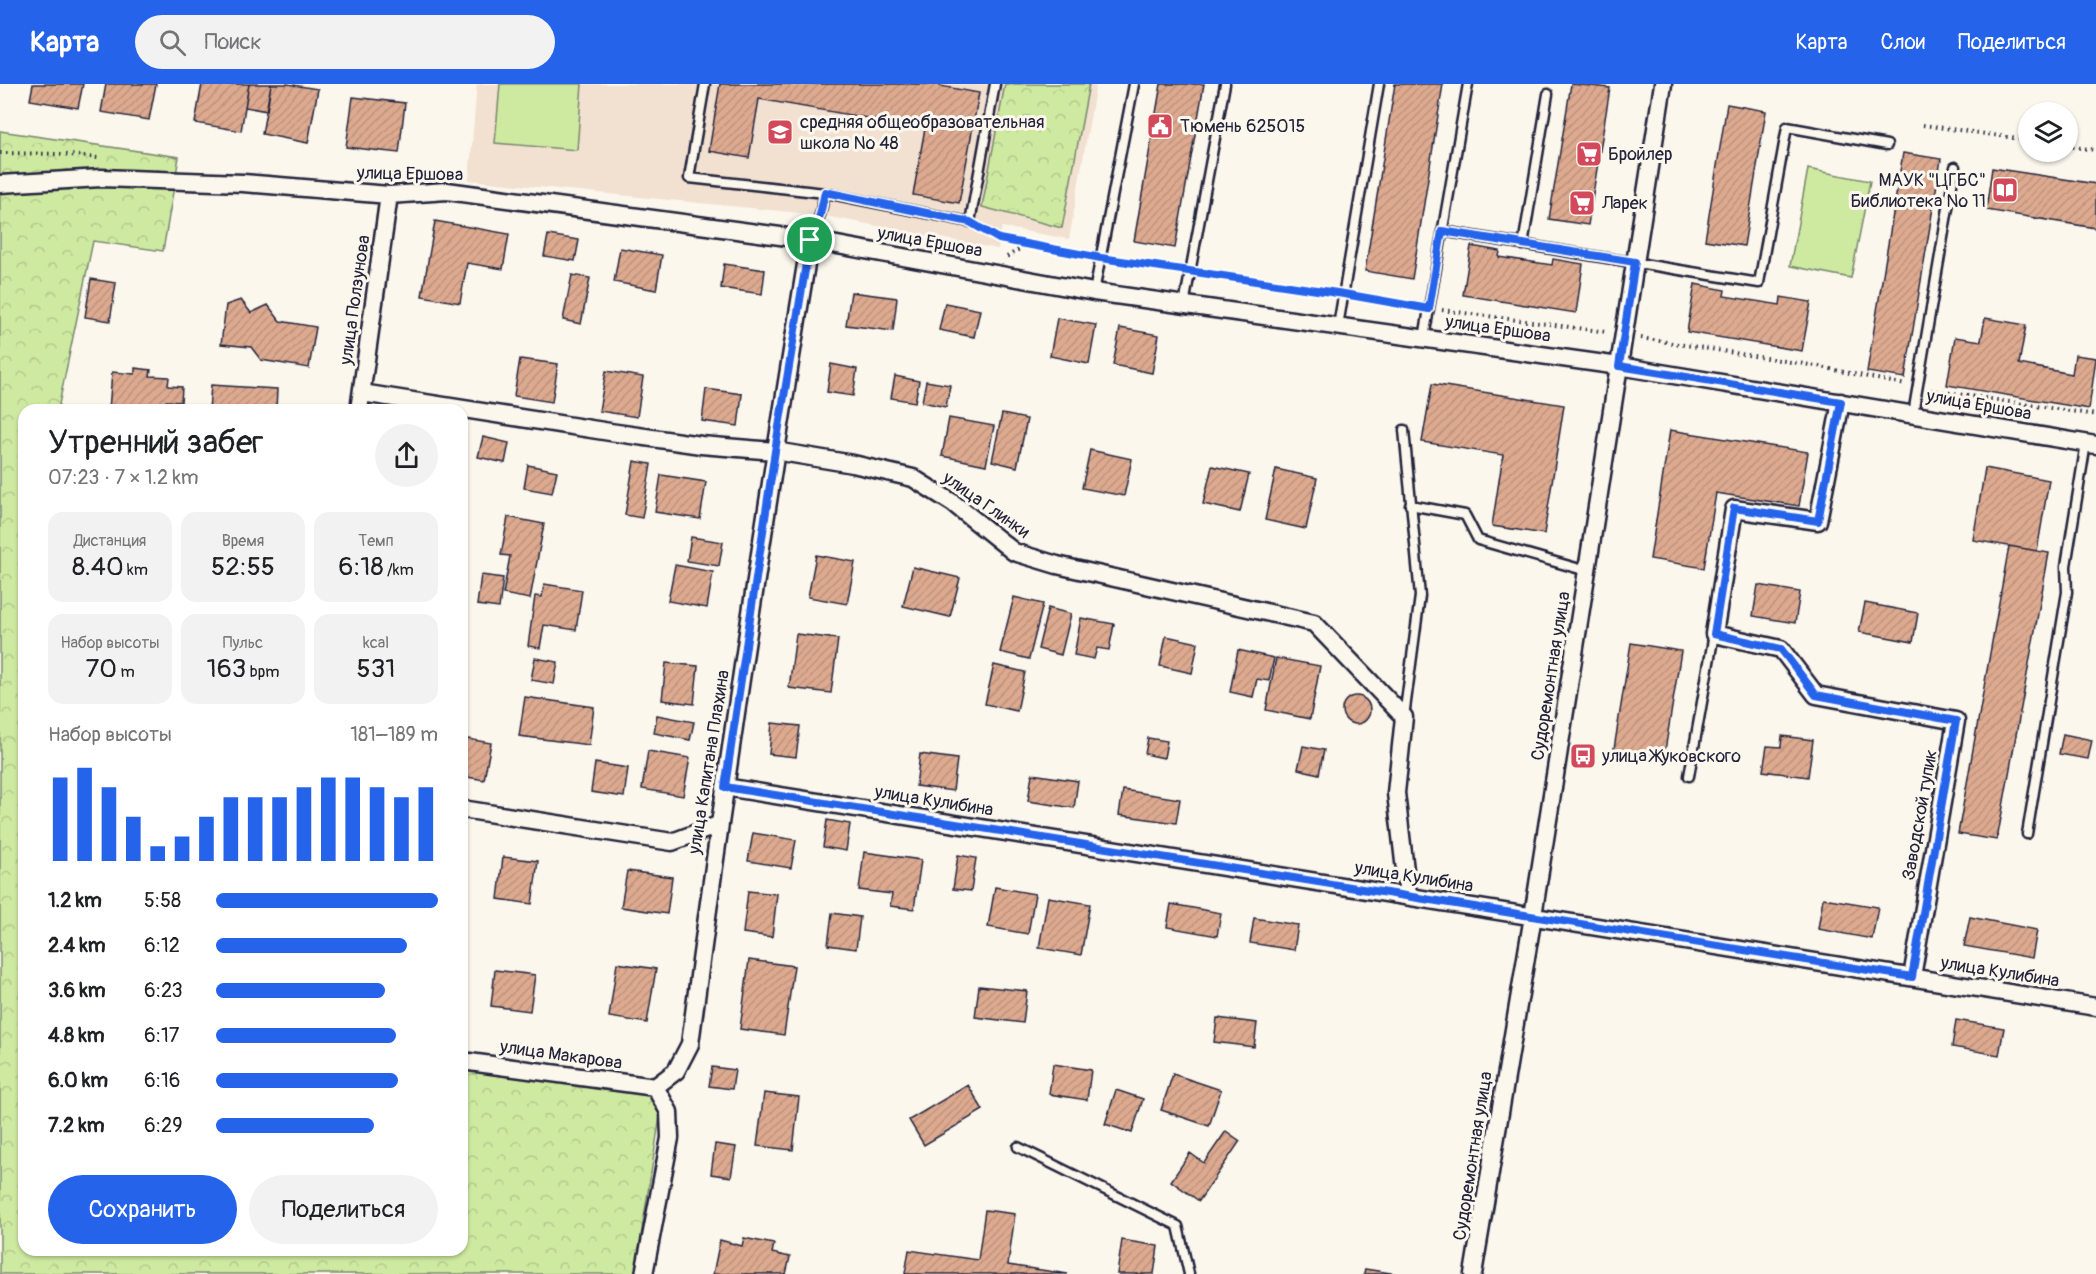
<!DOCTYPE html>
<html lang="ru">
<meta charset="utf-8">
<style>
:root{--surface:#fff;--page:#f2f2f2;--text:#202124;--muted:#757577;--accent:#2563eb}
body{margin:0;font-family:Pangolin,sans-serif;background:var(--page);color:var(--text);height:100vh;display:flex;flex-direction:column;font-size:22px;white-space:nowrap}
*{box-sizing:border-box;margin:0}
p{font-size:20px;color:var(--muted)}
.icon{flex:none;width:33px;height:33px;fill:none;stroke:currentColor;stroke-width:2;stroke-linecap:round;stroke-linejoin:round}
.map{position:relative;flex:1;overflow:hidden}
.details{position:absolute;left:18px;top:320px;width:450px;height:852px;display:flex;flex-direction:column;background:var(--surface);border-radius:18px;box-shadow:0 2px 4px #0004}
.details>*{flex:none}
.tools{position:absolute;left:2018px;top:18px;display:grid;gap:12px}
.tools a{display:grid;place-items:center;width:60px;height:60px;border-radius:50%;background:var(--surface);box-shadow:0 2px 4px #0004;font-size:30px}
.pin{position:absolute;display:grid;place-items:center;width:51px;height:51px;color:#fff;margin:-26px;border:3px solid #fff;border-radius:50%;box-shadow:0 2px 6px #0007}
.round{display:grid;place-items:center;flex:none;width:63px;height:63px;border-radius:32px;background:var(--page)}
.headline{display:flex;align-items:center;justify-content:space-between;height:102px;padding:0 30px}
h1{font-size:33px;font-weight:600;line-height:45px}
.metrics{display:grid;grid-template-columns:repeat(3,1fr);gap:9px;height:102px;padding:6px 30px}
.metrics div{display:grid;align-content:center;border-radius:15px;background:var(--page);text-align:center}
.metrics b{font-size:26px;font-weight:600}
.metrics small{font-size:16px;font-weight:400}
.metrics p{font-size:16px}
.chart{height:168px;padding:12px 30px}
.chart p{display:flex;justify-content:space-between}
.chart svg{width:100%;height:108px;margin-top:6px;stroke:var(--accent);stroke-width:6}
.action{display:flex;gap:12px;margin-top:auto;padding:12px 30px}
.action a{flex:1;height:69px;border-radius:36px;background:var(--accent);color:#fff;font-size:24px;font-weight:600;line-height:69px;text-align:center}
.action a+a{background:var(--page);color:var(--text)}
ul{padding:0 30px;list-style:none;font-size:20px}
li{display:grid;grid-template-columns:96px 72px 1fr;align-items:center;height:45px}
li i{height:15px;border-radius:8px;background:var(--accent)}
header{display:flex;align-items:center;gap:36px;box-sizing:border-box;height:84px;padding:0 30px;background:var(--accent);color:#fff}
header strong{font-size:28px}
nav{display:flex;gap:33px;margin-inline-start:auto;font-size:21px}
.search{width:420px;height:54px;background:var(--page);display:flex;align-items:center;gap:15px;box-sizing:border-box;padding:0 21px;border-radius:33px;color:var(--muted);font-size:22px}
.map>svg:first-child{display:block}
</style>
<header>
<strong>Карта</strong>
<div class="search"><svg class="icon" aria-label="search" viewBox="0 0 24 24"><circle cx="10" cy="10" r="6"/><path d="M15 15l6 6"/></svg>Поиск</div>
<nav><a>Карта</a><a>Слои</a><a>Поделиться</a></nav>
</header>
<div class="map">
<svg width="2096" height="1190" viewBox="0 0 2096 1190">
<defs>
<pattern id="forest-crowns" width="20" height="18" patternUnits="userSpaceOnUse" patternTransform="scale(1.5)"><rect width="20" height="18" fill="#ceeaa1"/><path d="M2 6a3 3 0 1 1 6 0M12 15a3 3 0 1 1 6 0" fill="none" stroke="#b1c88c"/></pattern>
<pattern id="building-hatch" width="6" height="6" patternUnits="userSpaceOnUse" patternTransform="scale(1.5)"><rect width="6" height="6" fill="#ddaa90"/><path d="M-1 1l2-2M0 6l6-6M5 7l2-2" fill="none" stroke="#bd927d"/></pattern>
</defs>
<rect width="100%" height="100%" fill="#fbf7ec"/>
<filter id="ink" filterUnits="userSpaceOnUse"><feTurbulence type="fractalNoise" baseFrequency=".0167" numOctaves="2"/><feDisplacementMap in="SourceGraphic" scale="12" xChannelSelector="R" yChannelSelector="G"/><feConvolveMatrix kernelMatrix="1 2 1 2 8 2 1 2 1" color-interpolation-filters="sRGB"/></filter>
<g filter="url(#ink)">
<path fill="#f2e0d0" d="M477,0h619l-27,155 -67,-12 -4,22 -178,-34 -351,-35z"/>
<path fill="url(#forest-crowns)" stroke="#78866e" stroke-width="1.5" d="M1005,0h84l-27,144 -80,-21z
M0,47l179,26 -16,94 -70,-10 -35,168 -34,1v840h438v-184l188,27 11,17 -26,164h-635z"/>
<path fill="#ceeaa1" stroke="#78866e" stroke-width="1.5" d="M500,0h82l-5,66 -82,-7z
M1808,85l62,12 -19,97 -61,-12z"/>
<path fill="url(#building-hatch)" stroke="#22223b" stroke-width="1.5" d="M33,0h50l-5,24 -48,-8z
M106,0h50l-7,36 -48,-8z
M202,0h47l-8,47 -46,-8z
M249,0h22l-4,27 -22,-4z
M271,0h16l31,5 -10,54 -46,-9z
M720,0h221l-1,2 39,7 -20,110 -46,-8 12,-67 -166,-29 -10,59 -40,-7z
M1161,0h43l-29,164 -41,-7z
M1395,0h48l-31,195 -47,-8z
M1571,0l39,4 -22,137 -39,-6z
M353,13l52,6 -6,50 -53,-6z
M1727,20l39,7 -22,135 -39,-6z
M1903,69l38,6 -36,219 -38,-6z
M1992,84l104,16v44l-110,-18z
M435,137l74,13 -6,35 -36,-6 -7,40 -38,-7z
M548,151l31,5 -4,21 -31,-5z
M1471,162l29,5 -1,6 53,8 1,-6 30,5 -7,49 -113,-18z
M620,164l42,7 -6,35 -42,-8z
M724,180l41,6 -3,24 -41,-6z
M572,191l18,3 -9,46 -18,-4z
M91,195l25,4 -6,38 -25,-4z
M1695,200l30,6 -1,6 56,9 1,-8 30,5 -9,49 -115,-19z
M851,208l46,6 -4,33 -47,-6z
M241,216l10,13 17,-8 12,16 36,6 -7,41 -48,-8 -10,-13 -30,-3 5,-39z
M945,219l35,7 -6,27 -35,-7z
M1057,234l39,7 -7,39 -39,-8z
M1985,234l41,7 -7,39 53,10 3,-19 21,3 -7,51 -142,-24 8,-48 26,4z
M1120,244l39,7 -7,38 -39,-8z
M520,275l38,5 -6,38 -38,-6z
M831,280l26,5 -4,27 -26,-4z
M135,284l16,2 -1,6 19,1 -1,9 14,1 -1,15 -15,-1 -1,9h-56l3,-38 23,2z
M606,287l37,6 -6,40 -38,-6z
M895,292l24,5 -4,21 -24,-4z
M926,297l24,4 -4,22 -24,-5z
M1432,300l132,21 -20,129 -52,-8 11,-71 -81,-13z
M211,301l66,4 -1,21h-67z
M706,305l36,5 -4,32 -36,-5z
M1002,330l25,5 -10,48 -25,-6z
M949,334l45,8 -8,39 -44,-9z
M1670,346l138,22 -9,54 -83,-13 -12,75 -54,-9z
M483,353l26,6 -4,20 -27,-6z
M1090,366l42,9 -8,37 -42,-8z
M634,377l17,3 -9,54 -17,-3z
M528,381l29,6 -5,22 -28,-5z
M1212,382l37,8 -9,38 -37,-8z
M1985,384l64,12 -12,71 -64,-11z
M1276,385l41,9 -11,51 -41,-9z
M661,391l45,7 -6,37 -45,-7z
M508,433l36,7 -14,75 -27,-5 7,-38 -9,-1z
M691,453l32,5 -4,24 -32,-5z
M2009,462l40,7 -52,287 -39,-6z
M816,471l39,7 -8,42 -39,-7z
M675,481l38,7 -6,36 -39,-7z
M913,483l47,11 -10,39 -47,-11z
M481,491l22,3 -4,30 -22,-3z
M544,500l38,6 -6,40 -32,-5 -4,23 -12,-2 7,-50 7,1z
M1758,501l42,7 -5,31 -42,-7z
M1014,513l29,7 -14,55 -29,-7z
M1865,519l53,10 -5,29 -54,-10z
M1048,524l23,6 -10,41 -23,-6z
M1081,534l33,6 -5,26 -12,-2 -3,11 -20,-4z
M796,550l42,5 -7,54 -42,-5z
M1166,552l32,7 -6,30 -32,-7z
M1631,559l50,8 -17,106 -50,-8z
M1238,566l36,8 -5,23 -12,-2 -4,18 -23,-5z
M535,574l23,4 -4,22 -23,-4z
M1276,574l44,8 -10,53 -44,-9z
M666,579l32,3 -4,38 -32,-4z
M994,581l31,7 -8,39 -32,-7z
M1342 626a14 14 0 1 1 28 0a14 14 0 1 1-28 0Z
M525,613l69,10 -5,38 -70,-9z
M657,631l37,7 -4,18 -36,-7z
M772,639l28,3 -4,31 -27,-3z
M2063,650l29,6 -4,19 -29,-5z
M1782,652l31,4 -5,37 -45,-6 4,-25 14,1z
M462,654l29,5 -7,37 -22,-4z
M1148,654l19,3 -3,17 -19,-4z
M1303,662l21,4 -5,24 -21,-5z
M648,667l42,7 -7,38 -41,-7z
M920,670l37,5 -4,32 -37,-5z
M595,679l33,5 -4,29 -33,-5z
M1032,690l46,7 -4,27 -46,-7z
M1123,706l57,9 -4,24 -57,-8z
M827,736l23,4 -4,27 -23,-4z
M753,749l43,7 -5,28 -43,-7z
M864,768l57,8 -7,49 -24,-3 2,-12 -33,-4z
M958,771l18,3 -5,33 -18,-2z
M503,773l35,4 -6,43 -34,-5z
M627,787l45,6 -5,37 -46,-7z
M995,803l40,7 -7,40 -40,-7z
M748,807l29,3 -5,43 -29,-4z
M1048,813l42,7 -9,51 -42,-7z
M1823,814l55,9 -6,32 -54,-10z
M1171,820l50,9 -4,23 -50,-9z
M832,829l28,4 -4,32 -28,-4z
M1970,833l67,13 -5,28 -68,-12z
M1254,834l44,7 -4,25 -44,-7z
M749,876l45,6 -10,69 -44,-6z
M617,879l39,6 -9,54 -38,-6z
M495,886l40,5 -5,36 -39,-5z
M979,902l48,5 -4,32 -48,-6z
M1217,934l40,5 -3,24 -40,-5z
M1956,936l48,8 -5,27 -47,-8z
M1053,980l38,6 -4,30 -38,-6z
M712,983l23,3 -3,19 -23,-3z
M1173,990l48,16 -12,36 -48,-16z
M968,1001l15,25 -59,35 -15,-25z
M1116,1006l27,9 -11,34 -27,-9z
M764,1009l35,4 -6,53 -36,-4z
M1226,1047l14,10 -41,60 -28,-20 19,-28 14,10z
M715,1060l21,3 -5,30 -20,-3z
M985,1126l30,4 -7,51 60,9h-163l4,-24 69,10z
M744,1154l30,6 -2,9 18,4 -4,17h-73l7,-34 22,6z
M1122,1156l36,6 -4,28h-37z
M1365,1185l32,5h-33z"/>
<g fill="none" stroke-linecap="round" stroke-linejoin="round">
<defs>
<path id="service" d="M705,0l-16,94 136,15 145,29 25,-138
M1442,147l317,52 28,-156 100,18
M810,156l10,-25 5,-22
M1523,161l25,-151
M1094,208l40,-208
M1184,221l41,-221
M1338,242l41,-242
M1424,254l44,-254
M1913,330l42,-247
M1410,421l55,10 13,25 109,31
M1404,633l16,-121 -16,-166
M1689,692l25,-142
M2027,750l40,-242 -1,-26 20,-123
M1018,1063l160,79 11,48"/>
<path id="minor" d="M0,100l101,-6 142,5 146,12 58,-4 363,49 284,52 525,74 477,79
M362,309l248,39 91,13 74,6 78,13 60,14 40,25 61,49 43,13 257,58 90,94 -8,76 12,103
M1841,318l-23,119 -84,-12 -20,125 67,15 35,46 140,26 -44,256
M359,326l30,-215
M725,703l1371,220
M462,725l210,33 46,-17
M462,977l193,26
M644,1190l26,-136 -1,-26 -14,-25 21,-16 14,-27c35,-269 76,-537 120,-804
M1473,1190l60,-358 130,-832"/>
</defs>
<use href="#service" stroke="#22223b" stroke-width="13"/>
<use href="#minor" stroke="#22223b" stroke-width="21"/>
<path stroke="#22223b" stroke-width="4" stroke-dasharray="1.5 4.5" stroke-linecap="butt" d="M1923,41l105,15
M2067,62l29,4
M0,69l61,1 37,4
M983,145l16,10 89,17
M1007,173l19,-12
M1113,176l64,10
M1202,190l129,18
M1356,212l61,11
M1442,226l165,22
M1641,254l175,28 90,19
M1931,306l165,25"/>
<use href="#service" stroke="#fbf7ec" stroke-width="8"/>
<use href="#minor" stroke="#fbf7ec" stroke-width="16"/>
</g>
</g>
<g fill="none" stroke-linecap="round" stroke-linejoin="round" filter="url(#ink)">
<defs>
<path id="route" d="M825,108l145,30 29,17 102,19 243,36 85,15 13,-78 193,31 -16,104 222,36 -23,119 -84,-13 -20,126 67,15 35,46 140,26 -44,256 -1187,-190 50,-336 35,-211 10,-25z"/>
</defs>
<use href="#route" stroke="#fff" stroke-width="12"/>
<use href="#route" stroke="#2563eb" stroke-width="8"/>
</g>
<defs>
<symbol id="civic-square" viewBox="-11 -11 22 22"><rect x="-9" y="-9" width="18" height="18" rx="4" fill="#d1495b" stroke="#fbf7ec"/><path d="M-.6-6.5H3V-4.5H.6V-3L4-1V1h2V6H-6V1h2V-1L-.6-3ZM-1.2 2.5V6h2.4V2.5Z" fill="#fff"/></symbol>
<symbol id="school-square" viewBox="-11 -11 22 22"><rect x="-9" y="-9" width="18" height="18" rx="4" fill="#d1495b" stroke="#fbf7ec"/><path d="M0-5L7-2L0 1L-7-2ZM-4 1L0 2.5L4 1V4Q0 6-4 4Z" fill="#fff"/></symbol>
<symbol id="supermarket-square" viewBox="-11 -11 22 22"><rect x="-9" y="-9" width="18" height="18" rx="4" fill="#d1495b" stroke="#fbf7ec"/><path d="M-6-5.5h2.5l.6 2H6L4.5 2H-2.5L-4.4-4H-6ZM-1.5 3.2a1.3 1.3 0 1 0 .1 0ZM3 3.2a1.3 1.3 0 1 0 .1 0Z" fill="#fff"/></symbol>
<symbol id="library-square" viewBox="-11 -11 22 22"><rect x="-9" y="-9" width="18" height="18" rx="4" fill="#d1495b" stroke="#fbf7ec"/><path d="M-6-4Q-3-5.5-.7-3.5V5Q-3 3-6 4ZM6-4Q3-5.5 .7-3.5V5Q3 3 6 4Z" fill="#fff"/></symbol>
<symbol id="bus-square" viewBox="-11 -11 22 22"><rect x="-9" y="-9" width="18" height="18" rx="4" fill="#d1495b" stroke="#fbf7ec"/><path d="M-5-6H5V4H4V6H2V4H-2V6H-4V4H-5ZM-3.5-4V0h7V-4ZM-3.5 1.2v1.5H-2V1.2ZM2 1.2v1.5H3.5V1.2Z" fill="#fff"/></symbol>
</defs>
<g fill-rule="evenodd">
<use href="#civic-square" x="1145" y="27" width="30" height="30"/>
<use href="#school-square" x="765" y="33" width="30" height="30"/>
<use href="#supermarket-square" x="1574" y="55" width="30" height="30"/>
<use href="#library-square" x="1990" y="91" width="30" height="30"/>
<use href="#supermarket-square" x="1567" y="104" width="30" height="30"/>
<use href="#bus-square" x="1568" y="657" width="30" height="30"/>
</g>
<g text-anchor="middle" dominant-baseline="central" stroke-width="6" stroke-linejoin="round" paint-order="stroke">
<g font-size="18" fill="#22223b" stroke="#fbf7ec" text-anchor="start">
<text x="800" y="38">средняя общеобразовательная<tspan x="800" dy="21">школа № 48</tspan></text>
<text x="1180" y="42">Тюмень 625015</text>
<text x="1608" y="70">Бройлер</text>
<text x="1986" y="96" text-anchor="end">МАУК "ЦГБС"<tspan x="1986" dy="21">Библиотека № 11</tspan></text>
<text x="1602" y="119">Ларек</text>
<text x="1602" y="672">улица Жуковского</text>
</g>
<g font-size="18" fill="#22223b" stroke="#fbf7ec">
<text transform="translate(410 90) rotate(1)">улица Ершова</text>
<text transform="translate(930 158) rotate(10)">улица Ершова</text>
<text transform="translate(355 216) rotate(-82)">улица Ползунова</text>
<text transform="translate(1498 245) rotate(8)">улица Ершова</text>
<text transform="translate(1979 321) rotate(10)">улица Ершова</text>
<text transform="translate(986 421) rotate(35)">улица Глинки</text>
<text transform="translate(1551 592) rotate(-81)">Судоремонтная улица</text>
<text transform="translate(709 678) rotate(-81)">улица Капитана Плахина</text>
<text transform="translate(934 717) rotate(9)">улица Кулибина</text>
<text transform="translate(1920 731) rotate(-80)">Заводской тупик</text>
<text transform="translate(1414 793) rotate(9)">улица Кулибина</text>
<text transform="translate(2000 888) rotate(9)">улица Кулибина</text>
<text transform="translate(561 971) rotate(8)">улица Макарова</text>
<text transform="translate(1473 1072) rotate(-81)">Судоремонтная улица</text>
</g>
</g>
</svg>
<div class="tools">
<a><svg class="icon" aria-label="layers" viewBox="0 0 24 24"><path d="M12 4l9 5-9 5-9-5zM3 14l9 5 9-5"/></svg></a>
</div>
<div class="pin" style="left:810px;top:156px;background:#1e9e55"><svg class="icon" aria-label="arrive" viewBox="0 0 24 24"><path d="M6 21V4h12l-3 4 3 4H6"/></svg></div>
<section class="details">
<div class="headline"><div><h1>Утренний забег</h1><p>07:23 · 7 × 1.2 km</p></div><a class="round"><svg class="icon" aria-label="share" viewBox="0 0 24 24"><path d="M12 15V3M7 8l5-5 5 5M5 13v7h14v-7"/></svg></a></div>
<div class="metrics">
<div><p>Дистанция</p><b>8.40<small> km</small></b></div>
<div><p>Время</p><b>52:55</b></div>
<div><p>Темп</p><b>6:18<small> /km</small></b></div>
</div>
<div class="metrics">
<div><p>Набор высоты</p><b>70<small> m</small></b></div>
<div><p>Пульс</p><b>163<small> bpm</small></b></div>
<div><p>kcal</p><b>531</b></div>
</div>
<div class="chart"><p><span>Набор высоты</span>181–189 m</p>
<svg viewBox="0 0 160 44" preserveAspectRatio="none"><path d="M5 44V10M15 44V6M25 44V14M35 44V26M45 44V38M55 44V34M65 44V26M75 44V18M85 44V18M95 44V18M105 44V14M115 44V10M125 44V10M135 44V14M145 44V18M155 44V14"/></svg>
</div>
<ul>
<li><b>1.2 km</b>5:58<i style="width:100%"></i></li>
<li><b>2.4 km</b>6:12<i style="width:86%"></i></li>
<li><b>3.6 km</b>6:23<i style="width:76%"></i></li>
<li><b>4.8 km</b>6:17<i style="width:81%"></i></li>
<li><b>6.0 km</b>6:16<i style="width:82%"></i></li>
<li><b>7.2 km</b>6:29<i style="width:71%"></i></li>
</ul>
<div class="action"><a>Сохранить</a><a>Поделиться</a></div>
</section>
</div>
